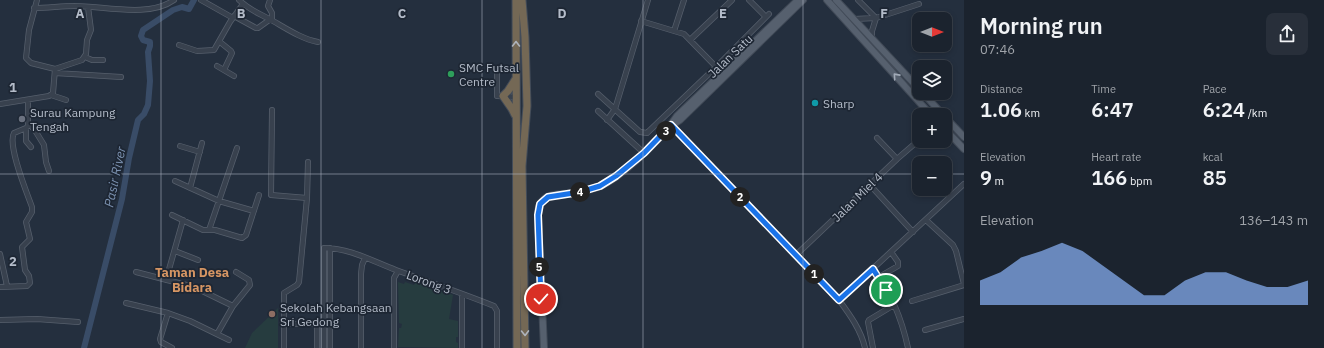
<!DOCTYPE html>
<meta charset="utf-8">
<style>
:root{--surface:#1b232e;--page:#282f3a;--text:#f1f3f6;--muted:#a0a4aa;--line:#39404a;--accent:#8ab4f8}
body{margin:0;font-family:"IBM Plex Sans",sans-serif;background:var(--page);color:var(--text);height:100vh;display:flex;flex-direction:column;font-size:15px;white-space:nowrap}
*{box-sizing:border-box;margin:0}
p{font-size:13px;color:var(--muted)}
.icon{flex:none;width:22px;height:22px;fill:none;stroke:currentColor;stroke-width:2;stroke-linecap:round;stroke-linejoin:round}
.map{position:relative;flex:1;overflow:hidden}
.panel{display:flex;flex-direction:column;background:var(--surface);width:360px}
.panel>*{flex:none}
.needle{width:26px;rotate:90deg}
.controls{position:absolute;left:912px;top:12px;display:grid;gap:8px}
.controls a{display:grid;place-items:center;width:40px;height:40px;border-radius:8px;background:var(--surface);box-shadow:0 2px 6px #0003,0 0 0 1px var(--line);font-size:20px}
.pin{position:absolute;display:grid;place-items:center;width:34px;height:34px;color:#fff;margin:-17px;border:2px solid #fff;border-radius:50%;box-shadow:0 1px 4px #0007}
.km{position:absolute;width:20px;height:20px;margin:-10px;border-radius:50%;background:#222;color:#fff;font-size:11px;line-height:20px;text-align:center}
.round{display:grid;place-items:center;flex:none;width:42px;height:42px;border-radius:8px;background:var(--page)}
.summary{display:flex;align-items:center;justify-content:space-between;height:68px;padding:0 16px}
h1{font-size:22px;font-weight:600;line-height:30px}
.metrics{display:grid;grid-template-columns:repeat(3,1fr);gap:6px;height:68px;padding:4px 16px}
.metrics div{display:grid;align-content:center}
.metrics b{font-size:20px;font-weight:600}
.metrics small{font-size:11px;font-weight:400}
.metrics p{font-size:11px}
.chart{height:112px;padding:8px 16px}
.chart p{display:flex;justify-content:space-between}
.chart svg{width:100%;height:72px;margin-top:4px;fill:var(--accent);opacity:.7}
main{display:flex;flex:1;min-height:0}
.map>svg:first-child{display:block}
</style>
<main>
<div class="map">
<svg width="964" height="348" viewBox="0 0 964 348">
<rect width="100%" height="100%" fill="#242f3e"/>
<path fill="#263c3f" d="M416,281l37,14 -4,24 9,2v16h-2v5l2,1v5l-60,-1 1,-19h2l1,-4 -3,-1 -1,-41 6,2 1,-2 9,3z
M278,308v40h-33l7,-15z"/>
<g fill="none" stroke-linecap="round" stroke-linejoin="round">
<path stroke="#394c67" stroke-width="6" d="M84,348l38,-149 7,-41 9,-38 6,-6 4,-9 2,-24 -2,-29 2,-6v-4l-7,-2 -2,-4 2,-6 30,-20 9,-3 7,2 5,-9"/>
<defs>
<path id="minor" d="M201,0l32,18
M239,0c11,11 22,14 34,21 14,8 29,18 45,21
M749,0l17,17
M858,0l18,18
M34,8c14,0 27,-2 40,-2 30,0 75,12 100,-6
M234,16l22,12h2l14,-10v-5l-4,-7 2,-6
M854,19l22,-1 43,-14
M641,21l43,13 39,40
M674,31l10,-31
M872,39v-8l4,-13
M690,40l42,-40
M220,42l11,9 1,2 -8,17
M179,45l18,6 17,-1 16,-28 13,-18
M85,57l7,3h11
M217,66l17,10
M55,69l27,-9 4,-6 1,-14 4,-10 -3,-23
M497,72v24l19,1
M55,73l66,4
M598,94l42,38 7,1 69,-66 53,-53
M51,95l15,5
M0,104l49,-8 4,-3 2,-24 -24,-6 -5,-5 3,-28 8,-30
M272,110l-1,85 36,3
M598,111l46,42
M607,120l8,-11 33,-109
M28,122l8,10 8,13 2,17 3,9
M671,125l168,175c11,15 22,30 26,48
M26,128v13l5,6
M877,138l20,21
M180,146l20,6
M175,181l44,20 35,10
M870,185l43,47
M190,188l12,-45
M172,215l31,15h12l27,8 4,-3 13,-40
M926,220l27,25 3,6 8,33
M209,230l28,-82
M330,248v100
M175,251l23,9
M0,254l7,32
M796,255l101,-96 22,-19
M873,269c18,23 29,51 35,79
M136,272l58,15 39,19
M879,277l19,-11v-4l-7,-10
M166,280l17,-60
M0,287l27,-1 3,-3 -1,-7 -4,-6 -3,-23 8,-8 -4,-17 6,-10v-5c-5,-14 -25,-62 -18,-74l12,-5 2,-2v-26
M462,294v54
M839,300l125,-116
M912,301l52,-16
M126,303l42,10 -8,26 1,3 11,6
M168,313l22,8 39,19
M0,320l37,-1 41,3
M284,324v-31l13,-8 2,-3 8,-84 1,-36
M317,324v24
M925,330l39,-11
M217,334l16,-28 17,-21 -1,-5 -13,-8
M284,348v-24h40
M324,348v-100c26,0 48,13 72,22 33,12 66,23 98,36l3,5v37
M361,348v-74l1,-9 3,-7
M394,348v-70l4,-7
M873,348l-5,-26 1,-2 25,-15"/>
<path id="major" d="M827,0l104,115
M836,0l83,89
M923,93l20,22
M945,117l19,20
M674,124l6,-4 123,-120
M945,129l19,20
M544,348l-6,-133c0,-6 1,-12 6,-16 9,-7 25,-4 36,-7 6,-1 12,-3 18,-5 23,-9 65,-50 79,-71l121,-116"/>
<path id="highway" d="M516,0l1,348
M522,0l3,37 2,69 -5,60 3,182
M515,115l-3,-6 -9,-13 5,-5 7,-11"/>
</defs>
<use href="#minor" stroke="#565f6c" stroke-width="6"/>
<use href="#major" stroke="#414a57" stroke-width="8"/>
<use href="#highway" stroke="#434c59" stroke-width="9"/>
<use href="#minor" stroke="#38414e" stroke-width="4.5"/>
<use href="#major" stroke="#56606e" stroke-width="6"/>
<use href="#highway" stroke="#746855" stroke-width="7"/>
</g>
<defs><path id="oneway-chevron" d="M-2-3.5L2.5 0L-2 3.5" fill="none" stroke-width="1.6" stroke-linecap="round" stroke-linejoin="round"/></defs>
<g stroke="#aeb4bd">
<use href="#oneway-chevron" transform="translate(516 44) rotate(-90)"/>
<use href="#oneway-chevron" transform="translate(525 333) rotate(89)"/>
</g>
<use stroke="#a1aab7" href="#oneway-chevron" transform="translate(896 76) rotate(-132)"/>
<g fill="none" stroke-linecap="round" stroke-linejoin="round">
<defs>
<path id="route" d="M541,299l-3,-84 2,-11 8,-7 32,-5 20,-6 16,-10 28,-23 27,-28 168,175 34,-31 13,21"/>
</defs>
<use href="#route" stroke="#fff" stroke-width="8"/>
<use href="#route" stroke="#1a73e8" stroke-width="5"/>
</g>
<path fill="none" stroke="#b4bcc9" stroke-width="1" stroke-opacity="0.55" d="M161,0v348M321,0v348M482,0v348M643,0v348M803,0v348M0,174h919M945,174h19"/>
<circle fill="#2e9e5b" stroke="#1d2633" stroke-width="1.5" cx="451" cy="74" r="4"/>
<circle fill="#0f9aa8" stroke="#1d2633" stroke-width="1.5" cx="815" cy="103" r="4"/>
<circle fill="#6b7280" stroke="#1d2633" stroke-width="1.5" cx="22" cy="119" r="4"/>
<circle fill="#8d6e63" stroke="#1d2633" stroke-width="1.5" cx="272" cy="314" r="4"/>
<g text-anchor="middle" dominant-baseline="central" stroke-width="3.5" stroke-linejoin="round" paint-order="stroke">
<g font-size="12" fill="#b4bcc9" stroke="#1d2633">
<text transform="translate(730 56) rotate(-44)">Jalan Satu</text>
<text transform="translate(857 197) rotate(-44)">Jalan Miel 4</text>
<text transform="translate(429 282) rotate(20)">Lorong 3</text>
</g>
<g font-size="12" fill="#b4bcc9" stroke="#1d2633" text-anchor="start">
<text x="459" y="67">SMC Futsal<tspan x="459" dy="14">Centre</tspan></text>
<text x="823" y="103">Sharp</text>
<text x="30" y="112">Surau Kampung<tspan x="30" dy="14">Tengah</tspan></text>
<text x="280" y="307">Sekolah Kebangsaan<tspan x="280" dy="14">Sri Gedong</tspan></text>
</g>
<g font-size="13" font-style="italic" fill="#7c92b1" stroke="#1d2633">
<text transform="translate(115 177) rotate(-78)">Pasir River</text>
</g>
<g font-size="13" font-weight="bold" fill="#d59563" stroke="#1d2633">
<text x="192" y="272">Taman Desa<tspan x="192" dy="15">Bidara</tspan></text>
</g>
</g>
<g font-size="13" text-anchor="middle" font-weight="bold" fill="#b4bcc9" stroke="#1d2633" stroke-width="3.5" stroke-linejoin="round" paint-order="stroke">
<text x="80" y="18">A</text>
<text x="241" y="18">B</text>
<text x="402" y="18">C</text>
<text x="562" y="18">D</text>
<text x="723" y="18">E</text>
<text x="884" y="18">F</text>
<text x="13" y="92">1</text>
<text x="13" y="266">2</text>
</g>
</svg>
<div class="controls">
<a><svg class="needle" viewBox="-14 -14 28 28"><path d="M0-13l5 13h-10z" fill="#e53935"/><path d="M0 13l5-13h-10z" fill="#a0a4aa"/></svg></a>
<a><svg class="icon" aria-label="layers" viewBox="0 0 24 24"><path d="M12 4l9 5-9 5-9-5zM3 14l9 5 9-5"/></svg></a>
<a>+</a>
<a>−</a>
</div>
<div class="pin" style="left:886px;top:290px;background:#1e9e55"><svg class="icon" aria-label="arrive" viewBox="0 0 24 24"><path d="M6 21V4h12l-3 4 3 4H6"/></svg></div>
<div class="pin" style="left:541px;top:299px;background:#d93025"><svg class="icon" aria-label="check" viewBox="0 0 24 24"><path d="M5 12l5 5 9-10"/></svg></div>
<b class="km" style="left:814px;top:274px">1</b>
<b class="km" style="left:740px;top:197px">2</b>
<b class="km" style="left:666px;top:131px">3</b>
<b class="km" style="left:580px;top:192px">4</b>
<b class="km" style="left:539px;top:267px">5</b>
</div>
<section class="panel">
<div class="summary"><div><h1>Morning run</h1><p>07:46</p></div><a class="round"><svg class="icon" aria-label="share" viewBox="0 0 24 24"><path d="M12 15V3M7 8l5-5 5 5M5 13v7h14v-7"/></svg></a></div>
<div class="metrics">
<div><p>Distance</p><b>1.06<small> km</small></b></div>
<div><p>Time</p><b>6:47</b></div>
<div><p>Pace</p><b>6:24<small> /km</small></b></div>
</div>
<div class="metrics">
<div><p>Elevation</p><b>9<small> m</small></b></div>
<div><p>Heart rate</p><b>166<small> bpm</small></b></div>
<div><p>kcal</p><b>85</b></div>
</div>
<div class="chart"><p><span>Elevation</span>136–143 m</p>
<svg viewBox="0 0 160 44" preserveAspectRatio="none"><path d="M0 44V29L10 24L20 15L30 11L40 6L50 11L60 20L70 29L80 38L90 38L100 29L110 24L120 24L130 29L140 33L150 33L160 29V44z"/></svg>
</div>
</section>
</main>
